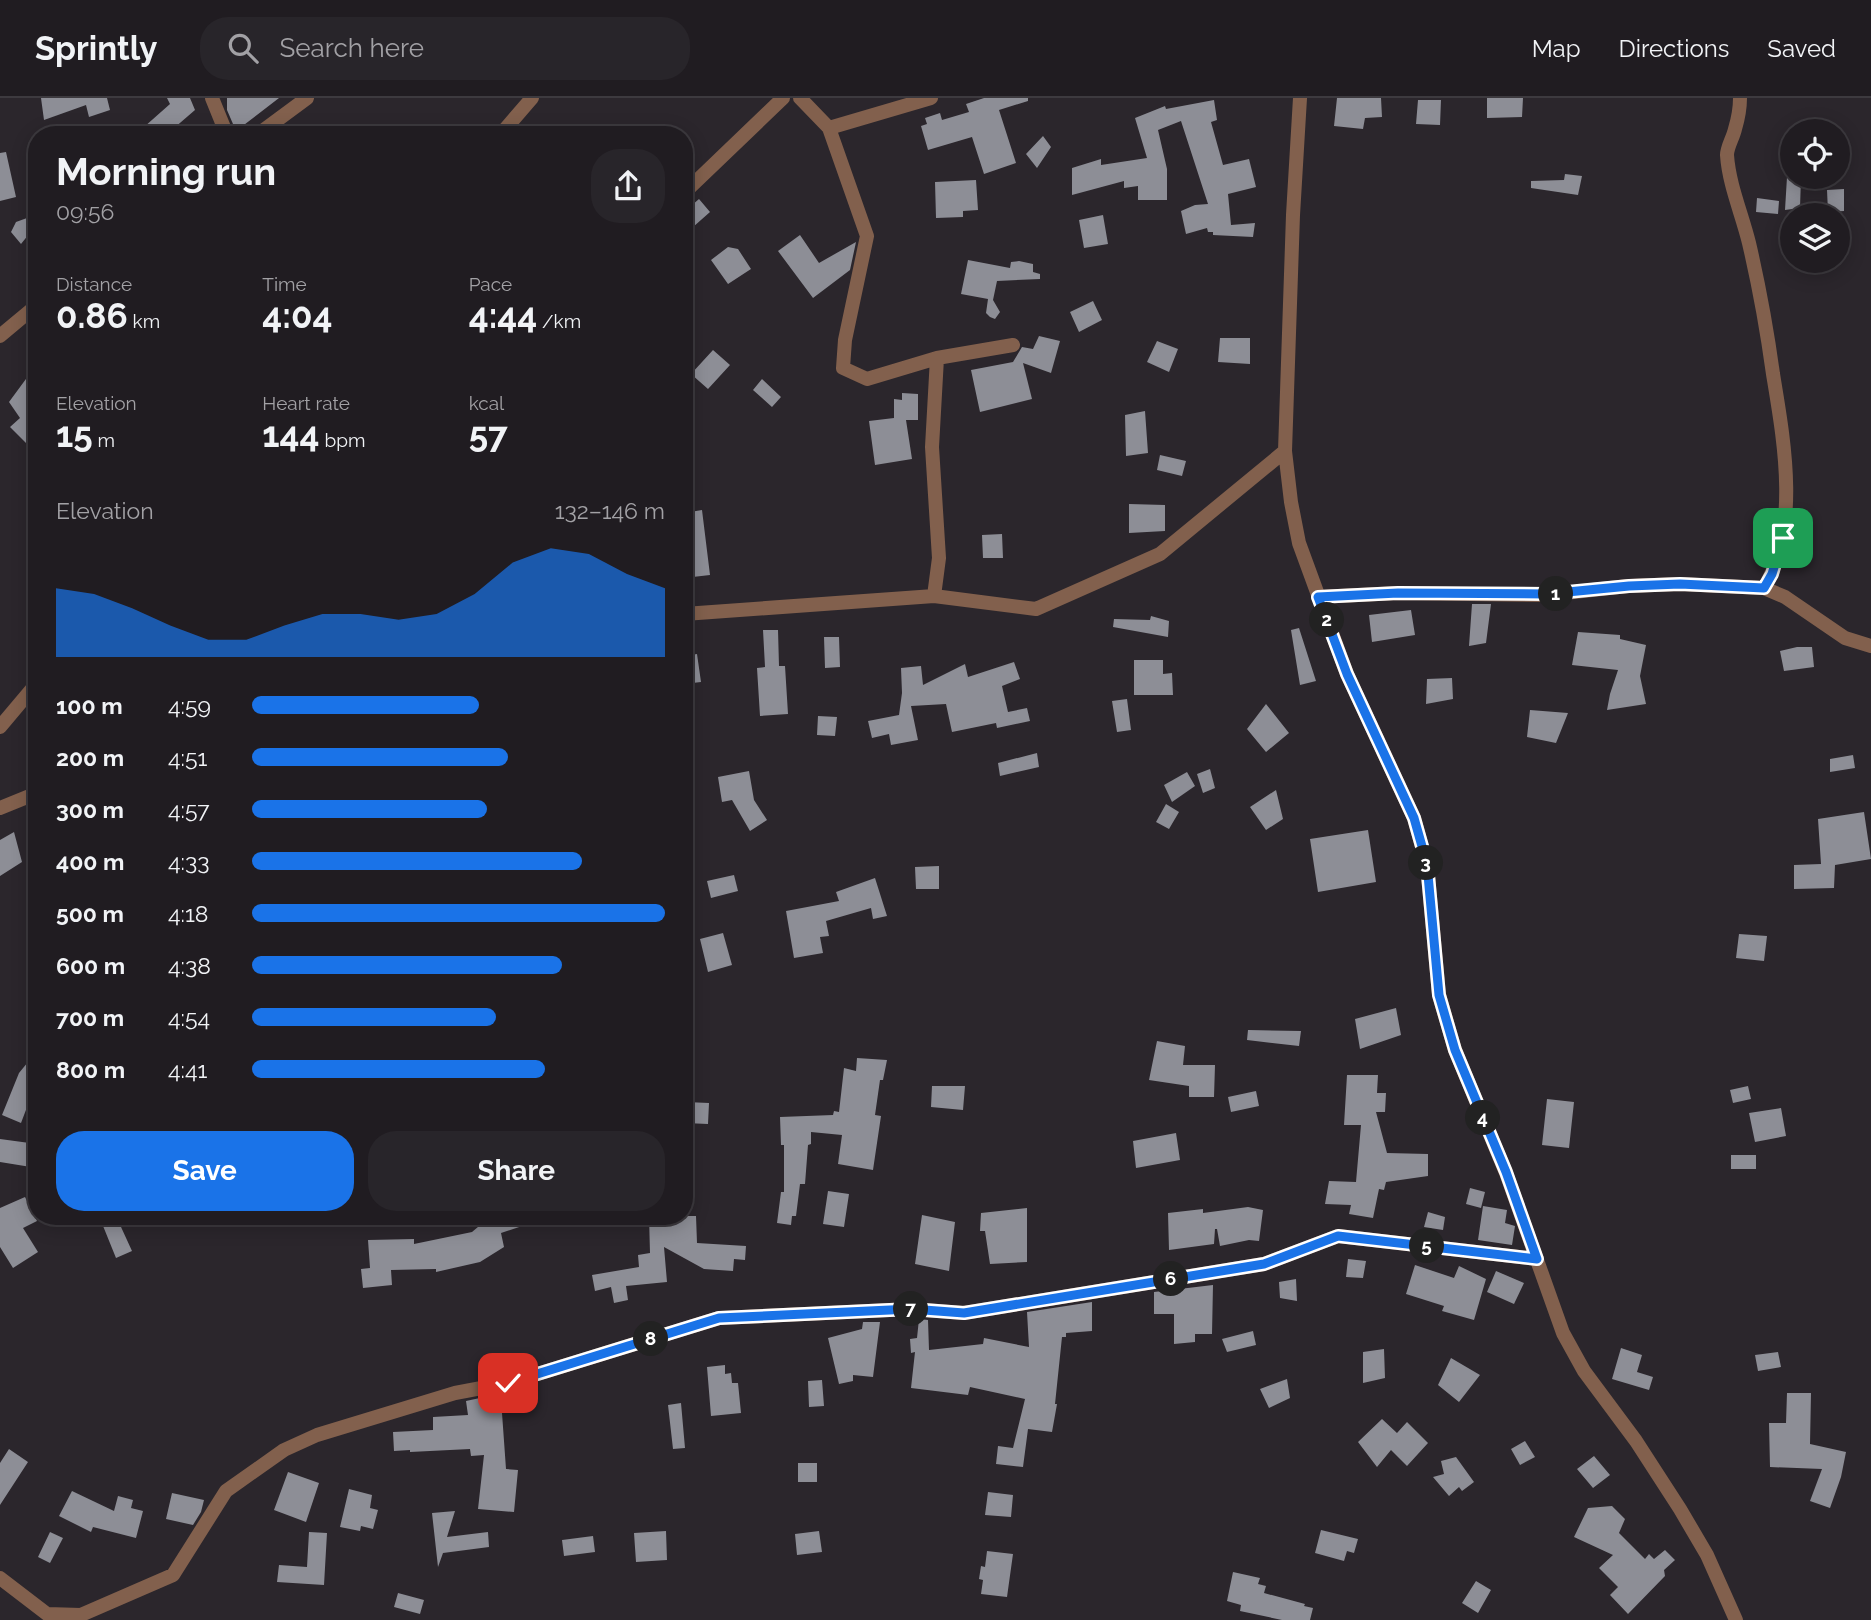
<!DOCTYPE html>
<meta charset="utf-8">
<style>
:root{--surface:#201c21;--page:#28252a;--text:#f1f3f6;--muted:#a2a1a5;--line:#3d3a3f;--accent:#1a73e8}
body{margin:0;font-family:Raleway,sans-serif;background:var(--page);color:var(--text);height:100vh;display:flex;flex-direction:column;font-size:26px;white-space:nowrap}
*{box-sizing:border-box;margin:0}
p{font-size:23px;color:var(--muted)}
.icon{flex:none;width:38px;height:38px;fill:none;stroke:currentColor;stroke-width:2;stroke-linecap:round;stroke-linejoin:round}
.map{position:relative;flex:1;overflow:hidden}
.details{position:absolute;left:28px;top:28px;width:665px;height:1099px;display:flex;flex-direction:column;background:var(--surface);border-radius:28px;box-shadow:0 4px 18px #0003,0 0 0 2px var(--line)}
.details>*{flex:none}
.fabs{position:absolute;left:1780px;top:21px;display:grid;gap:14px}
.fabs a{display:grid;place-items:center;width:70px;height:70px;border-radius:50%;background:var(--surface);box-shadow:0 4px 18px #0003,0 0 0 2px var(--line);font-size:35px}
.pin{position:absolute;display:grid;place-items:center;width:60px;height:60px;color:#fff;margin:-30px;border-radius:14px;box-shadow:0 4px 10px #0006}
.km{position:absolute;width:35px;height:35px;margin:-18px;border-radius:50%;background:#222;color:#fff;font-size:19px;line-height:35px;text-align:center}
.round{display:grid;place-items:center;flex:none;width:74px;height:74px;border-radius:28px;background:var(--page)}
.headline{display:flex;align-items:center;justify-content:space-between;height:119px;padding:0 28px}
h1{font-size:38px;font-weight:700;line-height:52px}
.stats{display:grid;grid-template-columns:repeat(3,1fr);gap:10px;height:119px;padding:7px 28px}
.stats div{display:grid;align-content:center}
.stats b{font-size:35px;font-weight:700}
.stats small{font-size:19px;font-weight:400}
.stats p{font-size:19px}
.chart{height:196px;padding:14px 28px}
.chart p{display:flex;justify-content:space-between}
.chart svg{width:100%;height:126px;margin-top:7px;fill:var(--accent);opacity:.7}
.cta{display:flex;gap:14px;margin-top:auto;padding:14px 28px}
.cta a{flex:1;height:80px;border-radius:28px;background:var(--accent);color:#fff;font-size:28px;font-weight:700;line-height:80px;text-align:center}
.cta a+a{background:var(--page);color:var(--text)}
ul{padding:0 28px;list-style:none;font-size:23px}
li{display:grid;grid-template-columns:112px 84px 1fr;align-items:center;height:52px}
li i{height:18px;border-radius:9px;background:var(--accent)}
header{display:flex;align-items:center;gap:42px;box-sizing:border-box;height:98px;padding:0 35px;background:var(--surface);border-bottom:2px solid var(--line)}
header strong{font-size:33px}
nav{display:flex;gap:38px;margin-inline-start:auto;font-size:24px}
.search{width:490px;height:63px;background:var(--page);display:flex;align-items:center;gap:18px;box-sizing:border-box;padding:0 24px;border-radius:28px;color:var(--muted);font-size:26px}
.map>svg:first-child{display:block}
</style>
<header>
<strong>Sprintly</strong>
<div class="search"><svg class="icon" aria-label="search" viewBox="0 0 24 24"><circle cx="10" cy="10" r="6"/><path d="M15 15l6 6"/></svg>Search here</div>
<nav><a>Map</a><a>Directions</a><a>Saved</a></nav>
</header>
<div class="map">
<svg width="1871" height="1522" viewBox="0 0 1871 1522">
<rect width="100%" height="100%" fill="#2b262c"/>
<path fill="#8d8e96" d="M41,0h66l3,12 -21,7 -3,-12 -42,15z
M167,0h23l5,12 -29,25h-31l35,-31z
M227,0h52l-43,33 -9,-21z
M984,0h44v3l-29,9 17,53 -32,11 -12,-37 -44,13 -7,-24 6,-2 -2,-6 15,-5 2,7 27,-8 -3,-8z
M1337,0h44l1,19 -17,1 -2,11 -29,-3z
M1487,0h36l-1,19 -35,1z
M1214,2l3,20 -6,2 12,43 26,-6 7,28 -28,7 3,31 24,-2 -2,14 -40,-2v-3h-5l-1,-4 -21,6 -5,-23 14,-6 13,-1 -27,-83 -23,9 9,39v31h-29v-14l-14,2v-7l-52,14v-27l29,-9v6l46,-7 -12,-40 30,-12 1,3z
M1418,2h23l-1,25 -24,-1z
M1043,38l8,11 -14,21 -11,-14z
M6,54l10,45 -16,4v-48z
M1565,76l17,2 -4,19 -47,-7v-7l33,-1z
M1787,79h14l-1,31 -15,2z
M976,82l2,30 -15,1v6l-27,1 -1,-36z
M1844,91v22l-16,1 -1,-22z
M1757,100l22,3 -1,13 -22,-2z
M699,101l11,13 -26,23v-23z
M1103,117l5,29 -24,4 -5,-28z
M27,120l6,11 -12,15 -10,-12 5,-10z
M800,137l19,28 37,-21 -6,28 -37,28 -35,-47z
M728,149l10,2 13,20 -23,15 -17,-24z
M968,162l42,8 1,-6 8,-1 14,3v8l7,2v5l-43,2 -4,19 7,12 -5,7 -5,-2 -4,-4 2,-14 -27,-5z
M1093,203l9,19 -23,12 -9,-20z
M1039,238l21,5 -9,32 -28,-10 9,36 -52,13 -9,-42 42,-8 9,-15 11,2z
M1220,240h30v26l-32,-2z
M1157,243l21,8 -9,23 -22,-10z
M713,252l17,15 -22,24 -17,-15z
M37,266v72l-9,9 -18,-18 10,-9 -11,-16z
M762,281l19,18 -9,10 -19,-17z
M902,295l16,1v26h-12l6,39 -37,6 -6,-44 25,-3v-19l8,1z
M1145,313l3,42 -22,3 -1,-41z
M1160,357l26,6 -4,15 -25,-6z
M1129,406l36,1v26l-36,2z
M702,412l8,65 -26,3v-65z
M1002,436l1,24h-20l-1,-23z
M1472,506h19l-5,39 -17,3z
M1411,512l4,25 -43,7 -3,-27z
M1151,518l18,5 -1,16 -55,-10 1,-8 36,1z
M1299,530l17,53 -16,4 -9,-55z
M763,532h15l1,36h6l3,48 -28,2 -3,-48 8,-1z
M1578,534l42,3v4l26,6 -6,31 6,28 -39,6 3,-16 8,-24 -46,-5z
M824,539h15l1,30 -15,1z
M1797,549h15l2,20 -30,4 -4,-20z
M697,556l4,28 -17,2v-28z
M1134,562h29v14l9,-1 1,22h-39z
M1014,564l6,17 -18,7 6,26 19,-4 3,13 -33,7 -1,-5 -44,9 -6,-28 -35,2 7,34 -27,5 -2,-11 -17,4 -4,-17 31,-6 3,-22 -1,-25 20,-2 2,19 42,-21 3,13z
M1452,580l1,21 -27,5 1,-25z
M1127,601l4,31 -14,2 -5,-31z
M1266,606l23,29 -23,19 -19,-23z
M1530,612l38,3 -12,30 -29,-6z
M818,618l19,1 -2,19 -18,-1z
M1037,655l2,14 -39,9 -2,-13z
M1853,657l2,13 -25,4v-13z
M1210,671l5,19 -12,5 -6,-19z
M749,673l5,29 13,20 -17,11 -18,-31 -10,2 -4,-25z
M1187,674l8,14 -23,16 -8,-17z
M1276,692l7,29 -17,11 -16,-23z
M1166,706l13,8 -10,17 -13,-7z
M1864,714l7,47 -36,6 -1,23 -40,1v-24l27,-1 -3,-45z
M1368,732l8,52 -58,10 -8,-53z
M14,734l8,30 -22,14v-36z
M939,768v23h-23l-1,-22z
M734,777l4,16 -27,7 -4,-17z
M875,780l12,38 -14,3 -2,-11 -45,13 3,15 -9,1 3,16 -29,5 -8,-47 53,-10 -3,-9z
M723,835l9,32 -24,7 -8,-33z
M1739,836l28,2 -3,25 -28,-3z
M1396,910l5,27 -41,14 -5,-30z
M1248,932l53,1 -2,15 -52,-6z
M1157,943l28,5 -2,19h32l-1,32h-25v-11l-40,-6z
M37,953v30l-16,42 -19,-8 17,-42z
M857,960l30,2 -4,20h-3l-5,35 6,1 -8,54 -35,-6 4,-29 -31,-3v12l-3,1 -3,39h-5l-4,32h-4l-1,9 -14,-2 4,-31h3v-47h-3l-1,-28 53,-2 1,-4 5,1 5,-44 12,3z
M1347,977h31l-1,18h9l-1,19h-9l11,41 41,1v22l-42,6 -2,8 -5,-1 -6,29 -24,-4 2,-9 -26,-1 4,-23 27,1 5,-57h-17z
M932,988h33l-2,24 -32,-3z
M1748,988l3,13 -18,4 -3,-13z
M1256,993l3,15 -28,6 -3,-15z
M1547,1001l27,3 -5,46 -27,-3z
M686,1004l23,1 -1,21 -23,-1z
M1781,1010l5,28 -31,6 -6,-29z
M1176,1035l4,27 -44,8 -3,-27z
M0,1041l37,5v24l-37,-6z
M1731,1057h25v14h-25z
M1470,1090l15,4 -4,16 -15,-4z
M828,1093l21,3 -5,33 -21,-3z
M25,1099l12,24 -14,7 15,24 -25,16 -13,-21v-39z
M1483,1108l24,4 -2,13 10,3 -3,19 -34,-5z
M1248,1109l15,3 -4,31 -10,-1 -29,6 -3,-17h-2l-1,15 -45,6 -1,-37 35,-4v4z
M1027,1110v54l-37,2 -5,-33h-5l1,-18z
M1428,1114l17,5 -2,13 -19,-3z
M922,1117l33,7 -6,49 -34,-7z
M99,1118h17l16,35 -16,7z
M491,1118h52v3l-42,14 3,14 -24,15 -44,10v-3l-45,1 1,15 -29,3 -2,-19 9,-1 -2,-28 46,-1v5l58,-12z
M649,1118h47l1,27 49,3 -1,14 -11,-1 -1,12 -29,-2 -40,-22 3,35 -41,4 2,14 -14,3 -3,-16 -16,4 -3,-16 47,-8 -1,-12 12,-2z
M1348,1161l18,2 -3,17 -17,-1z
M1415,1167l39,13 5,-12 27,13 -12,41 -32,-9 2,-5 -38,-12z
M1496,1173l28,12 -10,21 -27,-12z
M1296,1181l1,22 -17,-3 -1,-16z
M1213,1187l-1,49h-17v8l-21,2v-30h-20v-22z
M1092,1204v29l-26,2v4h-4l-7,67h2l-5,28 -24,-3 -5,38 -27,-3 2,-18 15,2 12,-49 -55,-12 -2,8 -57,-7 4,-36 -4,1 -1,-14 7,-1 2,-19 9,1 1,30 54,-6 1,-6 45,9 -2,-35z
M863,1224h17l-7,55 -20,-2v6l-14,3 -11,-46 34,-9z
M1253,1233l3,14 -29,7 -5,-13z
M1621,1250l21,7 -5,17 16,5 -4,13 -37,-11z
M1384,1251l1,29 -22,5v-31z
M1778,1254l3,15 -23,4 -3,-16z
M1451,1260l29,17 -21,27 -21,-17z
M725,1267v9l6,-1 1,10h6l3,30 -30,3 -4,-49z
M1287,1281l3,19 -21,10 -9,-19z
M822,1282l2,26 -15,1 -1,-26z
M1787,1295h24l-1,51 36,8 -5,25 -11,31 -20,-7 12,-32 -52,-2 -1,-44h17z
M489,1298l1,10 12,7 4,56 12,1 -4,42 -36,-3 6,-54 -13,1 -1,-7 -60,3v-2l-16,1 -1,-19 40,-2v-13l35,-2 -2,-14z
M681,1305l4,45 -12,1 -5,-44z
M1382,1321l15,14 10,-11 21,21 -21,23 -16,-16 -14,17 -19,-25z
M1525,1343l10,16 -15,8 -9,-16z
M9,1351l19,13 -28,43v-42z
M1594,1358l16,19 -17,13 -16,-19z
M1456,1359l18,25 -12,9 -3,-4 -10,9 -16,-19 11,-3 -3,-13z
M798,1365h19v19h-19z
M288,1374l31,11 -13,39 -32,-12z
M349,1391l23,6 -2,13 8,2 -5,19 -12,-3 -1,5 -20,-4z
M72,1393l42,20 4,-15 15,4 -2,8 12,3 -7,27 -43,-11 -2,5 -32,-16z
M988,1394l25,3 -2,22 -26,-2z
M172,1395l32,7 -3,12 -8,13 -27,-6z
M1612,1408l13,13 -6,14 26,26 4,-5 5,5 11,-9 10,10 -11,10 1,6 -37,38 -18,-19 8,-8 -19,-19 14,-13 -39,-18 14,-29z
M455,1413l-8,26 41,-5 1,15 -46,6 -5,14 -6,-54z
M1321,1432l37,9 -4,14 -7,-2 -3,10 -29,-8z
M666,1433l1,29 -31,2 -2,-29z
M819,1433l3,21 -25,3 -2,-21z
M50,1434l13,6 -13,25 -12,-6z
M309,1434l18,1 -3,52 -47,-3 2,-17 28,2z
M593,1438l2,16 -31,4 -2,-16z
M987,1453l26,3 -6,43 -26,-3 2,-14 -4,-1 2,-13 4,1z
M1233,1474l27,6 -2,6 8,2 -2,7 41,11 -1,2 9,2 -3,12h-28l-42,-9 1,-6 -14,-4z
M1476,1483l15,9 -13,23 -16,-10z
M398,1495l26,7 -4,14 -26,-7z"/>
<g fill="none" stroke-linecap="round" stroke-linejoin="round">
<path stroke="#82604d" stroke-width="14" d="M212,0l15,37
M800,0l29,30 38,108 -22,104 -2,28 24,11 70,-21 76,-13
M1300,0l-7,117 -8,236 6,51 8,41 48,131 67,144 13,47 12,130 16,55 51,123 57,160 21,38 52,70 44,68 27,46 29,65
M1740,0c0,11 -2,21 -5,31 -2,9 -8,18 -8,26 2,30 15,59 22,88 10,43 18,87 24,131 11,67 27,153 -9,214
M829,30l102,-30
M257,37l50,-37
M500,37l32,-37
M684,95l99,-95
M0,238l37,-31
M934,498l5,-38 -7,-111 5,-89
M1318,499l80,-4 149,2 81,-9 52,-2 84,4 21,9 60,41 26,8
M684,516l250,-18 102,13 124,-55 125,-103
M0,629l37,-44
M0,710l37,-15
M0,1480l47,36 34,1 92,-40 53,-84 58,-41 33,-15 138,-42 53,-10 211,-65 192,-9 53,4 300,-49 74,-28 199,23"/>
</g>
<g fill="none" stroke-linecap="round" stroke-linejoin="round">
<defs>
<path id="route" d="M508,1285l211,-65 192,-9 53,4 300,-49 74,-28 199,23 -31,-87 -51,-122 -16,-55 -12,-131 -13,-46 -67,-144 -29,-77 80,-4 149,1 82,-8 51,-2 84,4 8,-14 11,-36"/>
</defs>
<use href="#route" stroke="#fff" stroke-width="14"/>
<use href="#route" stroke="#1a73e8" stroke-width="9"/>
</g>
</svg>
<div class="fabs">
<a><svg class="icon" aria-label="locate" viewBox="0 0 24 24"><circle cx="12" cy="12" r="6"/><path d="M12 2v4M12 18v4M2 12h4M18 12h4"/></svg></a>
<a><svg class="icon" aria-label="layers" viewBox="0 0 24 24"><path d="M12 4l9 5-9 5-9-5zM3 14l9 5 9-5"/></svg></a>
</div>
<div class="pin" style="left:1783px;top:440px;background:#1e9e55"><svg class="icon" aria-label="arrive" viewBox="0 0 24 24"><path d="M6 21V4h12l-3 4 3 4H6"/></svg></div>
<div class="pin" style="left:508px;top:1285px;background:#d93025"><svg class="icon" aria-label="check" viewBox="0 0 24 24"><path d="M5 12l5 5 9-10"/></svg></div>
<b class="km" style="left:1556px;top:496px">1</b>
<b class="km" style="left:1327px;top:522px">2</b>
<b class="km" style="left:1426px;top:765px">3</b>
<b class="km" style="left:1483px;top:1020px">4</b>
<b class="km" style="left:1427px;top:1148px">5</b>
<b class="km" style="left:1171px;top:1181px">6</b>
<b class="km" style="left:911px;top:1211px">7</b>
<b class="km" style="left:651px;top:1241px">8</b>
<section class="details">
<div class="headline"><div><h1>Morning run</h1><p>09:56</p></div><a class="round"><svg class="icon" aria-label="share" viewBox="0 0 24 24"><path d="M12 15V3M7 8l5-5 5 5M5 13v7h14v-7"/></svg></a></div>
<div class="stats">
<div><p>Distance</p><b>0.86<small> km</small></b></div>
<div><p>Time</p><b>4:04</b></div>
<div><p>Pace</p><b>4:44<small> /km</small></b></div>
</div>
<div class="stats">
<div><p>Elevation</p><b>15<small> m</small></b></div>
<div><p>Heart rate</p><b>144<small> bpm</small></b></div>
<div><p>kcal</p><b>57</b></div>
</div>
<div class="chart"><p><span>Elevation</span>132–146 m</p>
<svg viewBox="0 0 160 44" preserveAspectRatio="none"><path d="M0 44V20L10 22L20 27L30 33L40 38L50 38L60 33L70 29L80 29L90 31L100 29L110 22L120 11L130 6L140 8L150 15L160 20V44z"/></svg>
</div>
<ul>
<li><b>100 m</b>4:59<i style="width:55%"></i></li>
<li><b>200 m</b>4:51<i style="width:62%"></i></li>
<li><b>300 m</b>4:57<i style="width:57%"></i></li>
<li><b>400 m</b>4:33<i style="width:80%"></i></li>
<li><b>500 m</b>4:18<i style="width:100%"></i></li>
<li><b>600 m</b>4:38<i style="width:75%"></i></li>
<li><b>700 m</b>4:54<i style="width:59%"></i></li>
<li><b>800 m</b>4:41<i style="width:71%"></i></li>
</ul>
<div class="cta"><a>Save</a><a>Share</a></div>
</section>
</div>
